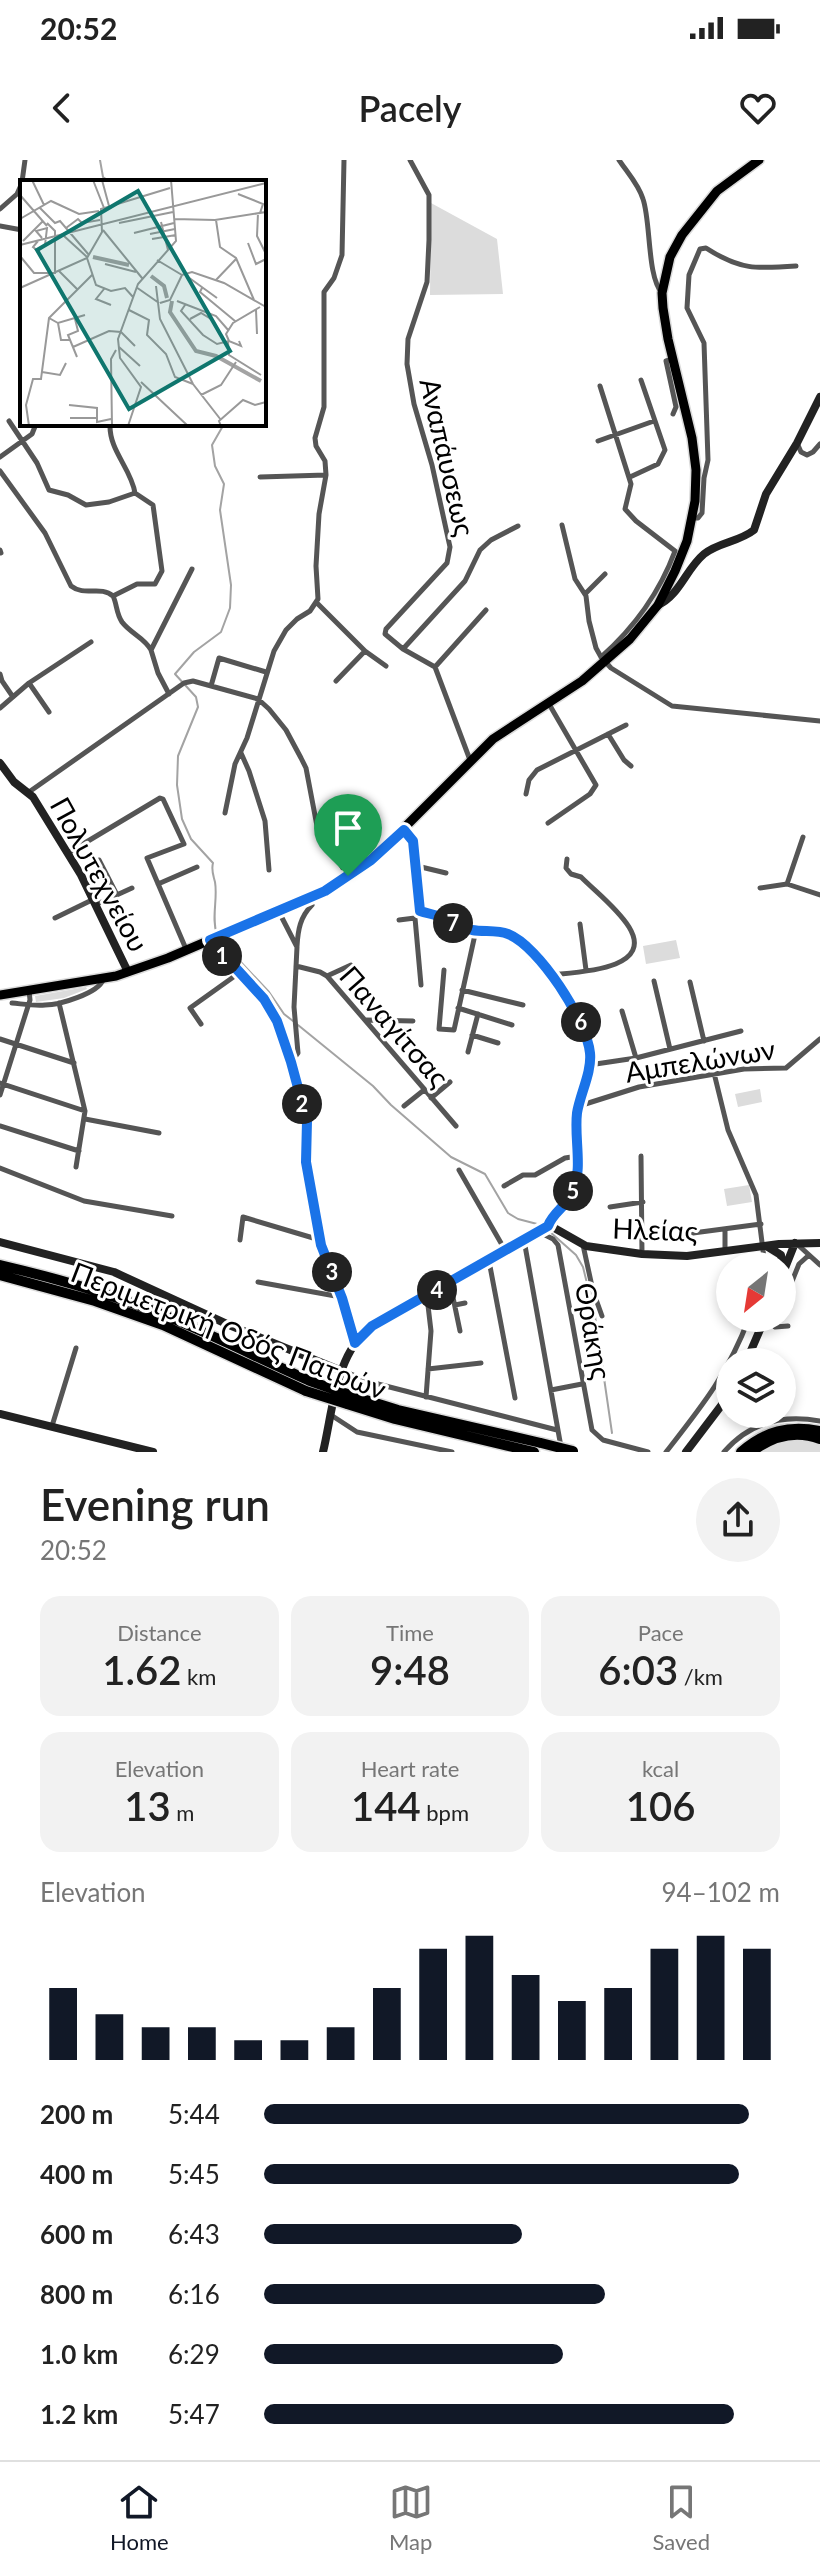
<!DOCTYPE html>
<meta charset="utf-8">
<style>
:root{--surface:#fff;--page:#f2f2f2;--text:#222;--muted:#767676;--line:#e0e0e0;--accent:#111827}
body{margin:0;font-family:Lato,sans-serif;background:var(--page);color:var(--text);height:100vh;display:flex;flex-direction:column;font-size:30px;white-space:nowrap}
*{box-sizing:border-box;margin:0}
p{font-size:26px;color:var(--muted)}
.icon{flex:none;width:44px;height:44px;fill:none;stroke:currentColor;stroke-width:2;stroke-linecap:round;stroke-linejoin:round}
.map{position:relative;height:1292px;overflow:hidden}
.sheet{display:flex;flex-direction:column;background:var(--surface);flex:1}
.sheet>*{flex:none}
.needle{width:52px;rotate:210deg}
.controls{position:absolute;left:716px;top:1092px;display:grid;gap:16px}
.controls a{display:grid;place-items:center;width:80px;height:80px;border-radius:50%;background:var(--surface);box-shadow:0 4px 12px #0003;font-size:40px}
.pin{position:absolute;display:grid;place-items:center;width:68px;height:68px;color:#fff;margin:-82px -34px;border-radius:50% 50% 50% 0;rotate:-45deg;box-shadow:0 0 8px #0007}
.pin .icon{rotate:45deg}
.km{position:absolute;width:40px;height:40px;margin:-20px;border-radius:50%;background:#222;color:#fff;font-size:22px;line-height:40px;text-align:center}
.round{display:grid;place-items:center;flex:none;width:84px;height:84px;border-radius:42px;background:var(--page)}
.overview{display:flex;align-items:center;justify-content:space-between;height:136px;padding:0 40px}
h1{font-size:44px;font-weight:600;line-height:60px}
.figures{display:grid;grid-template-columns:repeat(3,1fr);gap:12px;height:136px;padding:8px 40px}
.figures div{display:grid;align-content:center;border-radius:20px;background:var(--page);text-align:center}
.figures b{font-size:40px;font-weight:600}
.figures small{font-size:22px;font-weight:400}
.figures p{font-size:22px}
.chart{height:224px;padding:16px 40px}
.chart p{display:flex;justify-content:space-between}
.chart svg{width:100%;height:144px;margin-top:8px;stroke:var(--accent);stroke-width:6}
ul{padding:0 40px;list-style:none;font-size:26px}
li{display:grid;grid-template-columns:128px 96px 1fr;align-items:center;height:60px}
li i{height:20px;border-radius:10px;background:var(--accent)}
.status{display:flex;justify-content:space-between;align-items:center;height:56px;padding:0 40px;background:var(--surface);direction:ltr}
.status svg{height:22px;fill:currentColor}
header{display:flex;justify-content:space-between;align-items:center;height:104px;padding:0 40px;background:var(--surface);font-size:36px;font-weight:600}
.tab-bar{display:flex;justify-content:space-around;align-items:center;height:112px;border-top:2px solid var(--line);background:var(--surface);font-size:22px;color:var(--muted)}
.tab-bar a{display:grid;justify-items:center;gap:4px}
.tab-bar .selected{color:var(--accent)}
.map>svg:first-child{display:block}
</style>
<div class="status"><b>20:52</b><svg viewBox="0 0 49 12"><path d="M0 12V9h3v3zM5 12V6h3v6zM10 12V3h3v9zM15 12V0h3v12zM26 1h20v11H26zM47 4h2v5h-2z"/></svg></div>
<header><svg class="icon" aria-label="back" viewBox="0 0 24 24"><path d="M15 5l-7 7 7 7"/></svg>Pacely<svg class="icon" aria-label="heart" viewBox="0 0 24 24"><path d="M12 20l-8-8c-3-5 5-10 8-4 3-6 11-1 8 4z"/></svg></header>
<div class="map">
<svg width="820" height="1292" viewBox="0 0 820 1292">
<rect width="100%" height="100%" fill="#fff"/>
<path fill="#dcdcdc" d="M431,43l66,36 6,55 -73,1z
M676,780l4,18 -34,6 -3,-18z
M86,827l1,2 -23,9 -28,4 -1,-6z
M760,929l2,13 -24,5 -3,-13z
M749,1025l3,17 -25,4 -3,-17z
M794,1278h13l13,6v8h-63l11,-6z"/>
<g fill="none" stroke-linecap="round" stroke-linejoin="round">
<path stroke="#a3a3a3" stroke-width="2" d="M100,0l3,17 7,5
M217,775c-6,-17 1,-36 -2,-53 -2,-8 -4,-12 -2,-19l-22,-24 -9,-20 -5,-34 1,-29 20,-49 -2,-10 -21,-23 19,-22 27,-20 9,-24 1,-23 -11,-75 4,-26 -9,-18 -3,-21 12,-21
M220,780l49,52 15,22 9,7
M298,865l75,61 18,19 60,52 34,17 23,39 10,6 23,6
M549,1071l27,24 7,12 12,49 17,117"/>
<defs>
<path id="primary" d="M0,835l116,-19 52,-18 157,-67 62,-46 106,-106 89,-58 48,-42 28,-34 17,-34 12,-30 8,-40 1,-31 -4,-32 -24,-99 -5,-31 -1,-15 8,-36 12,-22 35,-44 42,-31"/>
<path id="highway" d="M0,1105c60,14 119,31 176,55 45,19 89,41 134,61
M0,1115l95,26 68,24 143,66
M350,1235l48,15 143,33
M347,1244l48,15 139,33
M753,1291c20,-15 43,-21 67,-12
M741,1292c24,-21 48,-27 79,-21"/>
</defs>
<use href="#primary" stroke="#dbdbdb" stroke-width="12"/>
<use href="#highway" stroke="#dbdbdb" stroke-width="13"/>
<path stroke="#555" stroke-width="5" d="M410,0l19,35v45l-2,42 -19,57 -1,25 7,40 18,61 18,82 -3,16 -61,66 -1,5 18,15 32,18 35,93
M619,0c8,12 20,25 24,39 8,23 4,78 19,94
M22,22l3,-22
M0,49l17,-15 5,-11
M0,66l22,4
M600,226l31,98 -6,25 11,12 39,30c-16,43 -40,76 -74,106
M673,254l3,-7 -10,-46 7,-2
M9,261l28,42 12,27 19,5 18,10 23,-3 26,-9
M110,264c-1,27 21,44 25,69l18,12 9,66 -7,13h-18l-24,12
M598,281l56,-20
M797,283l4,9 6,3 6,-3 7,-8
M0,297l32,-23 4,-10
M0,311l45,62 26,53c14,11 29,-1 42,10
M260,317l66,-2
M630,317l28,-13 7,-14 -24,-70
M693,358h5l4,-5 2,-35 4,-18 -4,-117 -17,-35 2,-33 11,-26 6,-1c34,22 50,21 90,18
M562,365l13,54 11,17 3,25 7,27 5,9 10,11 61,38 148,15
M0,390l1,3
M585,434l20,-20
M113,436c4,8 3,17 9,26 8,11 23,16 29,28
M317,443l48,48 21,15
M403,489l62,-68 15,-31 11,-10 27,-14
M435,507l51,-57
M0,514l2,7 11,16
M336,521l29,-30
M29,523l20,29
M211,526l8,-28 47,14
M169,534l-11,-21 -7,-23 41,-81
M0,548l29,-25 62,-41
M608,574l16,26 7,6
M241,593l8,18 16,50 4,49
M29,632l155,-109 9,-2 65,18 11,10 17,21 15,28 5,10 11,58 30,49
M526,634l3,-14 8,-10 89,-45
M225,653l10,-49 12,-26 27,-87 12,-21 11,-11 13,-8 8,-12 -2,-33 3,-52 7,-39 -1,-14 -9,-15 -1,-8 9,-31v-115l10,-14 8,-23 2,-95
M548,663l42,-29 6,-9 -47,-81
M68,693l92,-55 3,1 21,45 -37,14 39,91
M99,700l18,35
M417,706l29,7
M158,724l39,-17
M787,724l16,-47
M760,728l27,-4 33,11
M97,744l35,-16
M279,752l18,35 -3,60 4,46 -7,9 16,63 -2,32 15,83 22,58 13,45
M55,758l39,-19
M415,758l6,67
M399,760l16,-2 5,-7
M580,764l6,46
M210,781l60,66 21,55
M297,786c1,-16 3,-29 15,-41
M296,806l24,6 7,4 129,150
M444,810l-5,59 15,1 22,-100
M550,815c24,-3 106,-4 79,-48 -12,-19 -33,-35 -48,-50l-10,-3 -5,-6 1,-9
M327,816l24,-11
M654,821l16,68
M690,822l14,59
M462,830l61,15
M12,843c11,1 22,3 33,2 15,0 53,-12 58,-25
M59,843l26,108 -9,56
M458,848l54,17
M622,851l14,47
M366,860l47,1
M201,864l-11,-16 49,-35
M472,875l26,8
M0,879l74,24
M468,892l10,-38
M589,905l47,-7 105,-27
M714,913l14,57 28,65 9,71
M0,923l85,28
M0,935l30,-95 -1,-10
M431,938l19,-16
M404,946l20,-16
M579,946l60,-19 105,-18 42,-1 34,-29
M85,959l74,14
M0,966l79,25
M641,996l1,98
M0,1008l84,33 88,15
M459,1010l46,80
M504,1026l19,-11h12l30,-17 13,-2
M610,1047l33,-5
M725,1069v21
M539,1072l14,7 5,6 34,185 11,10 45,12
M693,1073l68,-9
M240,1080l3,-23 77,23
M524,1080l37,207
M797,1084l23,21
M583,1085l10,46 9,25
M489,1101l26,137
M258,1122l83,15
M450,1123l10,48
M455,1145l10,-2
M782,1146l17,-42 10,-9
M777,1158l-2,9 13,-1
M428,1209l53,-6
M343,1211l31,12 183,47
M551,1230l31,-6
M426,1237l5,-66 -4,-34
M331,1255l26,17 95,20
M52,1266l24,-78
M666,1292c36,-46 62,-78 83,-134
M724,1292c25,-29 58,-38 96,-31"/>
<path stroke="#222" stroke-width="8" d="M658,445c21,-9 28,-36 46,-51 15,-12 35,-12 50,-24l12,-36 31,-51 23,-46
M0,603l14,19 19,15 48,78 47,97
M549,1065l37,21 56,8 45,2 92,-12 41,-1
M0,1082l114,30 115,53 113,46
M768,1087l13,8 2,18
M785,1108l10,-25
M746,1202l19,-44
M0,1254l153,38
M323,1292c10,-41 12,-99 49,-126l175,-99 6,-11 18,-20 6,-20v-60l14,-60 -10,-35 -17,-29 -48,-53 -14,-7 -31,-2 -33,-14 -18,-5 -7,-70 -9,-11
M686,1292l44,-58"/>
<use href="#primary" stroke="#000" stroke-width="9"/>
<use href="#highway" stroke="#000" stroke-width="10"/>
<defs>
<path id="highway-bridge" d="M310,1221l40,14
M306,1231l41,13
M541,1283l32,8"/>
</defs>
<use href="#highway-bridge" stroke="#dbdbdb" stroke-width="13" stroke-linecap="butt"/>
<use href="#highway-bridge" stroke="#000" stroke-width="10"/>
</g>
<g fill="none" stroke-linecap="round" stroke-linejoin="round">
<defs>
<path id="route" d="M404,670l9,11 7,70c6,2 12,3 18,5 12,4 22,11 34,14 12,2 25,0 36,4 31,12 79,87 82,119 2,19 -10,41 -13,60 -3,26 6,54 -4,79 -6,14 -20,20 -25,34l-176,100 -17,17 -13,-45 -21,-53 -15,-83 1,-41 -16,-59 -14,-41 -13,-22 -54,-59 115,-49 46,-31z"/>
</defs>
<use href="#route" stroke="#fff" stroke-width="16"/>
<use href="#route" stroke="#1a73e8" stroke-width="10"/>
</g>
<g text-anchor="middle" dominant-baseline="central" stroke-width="6" stroke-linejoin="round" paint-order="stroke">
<g font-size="28" fill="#000" stroke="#fff">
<text transform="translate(448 297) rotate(77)">Αναπάυσεως</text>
<text transform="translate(100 714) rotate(61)">Πολυτεχνείου</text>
<text transform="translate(395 866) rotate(49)">Παναγίτσας</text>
<text transform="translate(700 900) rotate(-9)">Αμπελώνων</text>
<text transform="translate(655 1069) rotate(2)">Ηλείας</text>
<text transform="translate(229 1170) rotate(21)">Περιμετρική Οδός Πατρών</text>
<text transform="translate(594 1171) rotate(80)">Θράκης</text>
</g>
</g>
<g transform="translate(20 20)">
<rect width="246" height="246" fill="#fff"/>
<path fill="none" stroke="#a3a3a3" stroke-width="4" d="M73,77l36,8M131,96l13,10 3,12M152,121l-2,11 26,39 20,5 45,25"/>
<path fill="none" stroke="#999" stroke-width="2" d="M12,0l12,25M73,0l11,28M82,0l7,26M218,14l25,10 -3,9M0,15l27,31M20,28l15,15 5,-2 29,34M238,33l-1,23 9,18M0,39l31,-18 28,13 20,-3M154,39l41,1 51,-8M196,40l4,27 16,11 18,42M141,42l7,28M27,43l8,8v43M99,43l54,-11M46,48l12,-9 4,4 18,-3M83,50l39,48M114,53l40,-10M130,54l25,-5M44,56l23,21M132,59l24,-4M3,61l20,-20M18,61l-5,6 5,4 7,-6 2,-17 -11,3 6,7M228,63l8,21 10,-5M0,65l246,-62M0,76l14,17h19M67,78l9,27 15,6 14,-3 8,9M137,80l25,15 10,-3 32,11 42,24M85,84l31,8M38,90l19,19M168,97l29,21M196,100l20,-21M136,106l4,33 33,65 28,36M116,107l23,16M0,108l67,-30 15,-26 -1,-23 69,-21M182,108l-2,4 35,29M84,109l-8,10 15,6M157,121l39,15 13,15M140,123l10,-3 12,-25M165,125l-4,6 22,24 14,9 12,-3 12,5 -2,-5M109,130l20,10 -2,15 19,19 9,23 18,7M236,130l1,24M29,138l9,5 27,-8M55,139l3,12 -10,4 9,22M170,139l11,-6 10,6M38,143l3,17h9M209,161l-3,-7 7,-11 27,-16M208,162l1,13 32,20M53,167l36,-16 12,1 14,14M99,167l21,19M22,192l18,3 6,-12M121,202l47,44M181,215l20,-10 15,-23M49,225l28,3v14l14,-3M50,238h27M9,246l-3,-21 7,-26h8l8,-61 43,-43M92,246l-1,-67 5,-9M108,246l13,-39 -21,-29 -2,-19 20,-55 38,-43 -5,-61M201,246l-2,-5 24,-21 12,5 11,-3"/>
<path fill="#0f766e" fill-opacity="0.15" stroke="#0f766e" stroke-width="4" d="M118,11l92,160 -101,58 -92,-159z"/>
<rect width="246" height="246" fill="none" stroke="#000" stroke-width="4"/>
</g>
</svg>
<div class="controls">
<a><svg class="needle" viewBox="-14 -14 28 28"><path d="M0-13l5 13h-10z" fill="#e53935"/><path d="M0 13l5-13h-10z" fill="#767676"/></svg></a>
<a><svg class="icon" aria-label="layers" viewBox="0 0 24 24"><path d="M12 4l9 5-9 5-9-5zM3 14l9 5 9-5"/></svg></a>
</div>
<div class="pin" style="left:348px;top:716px;background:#1e9e55"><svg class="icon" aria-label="arrive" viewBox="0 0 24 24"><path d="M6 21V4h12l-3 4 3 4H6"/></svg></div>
<b class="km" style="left:222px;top:796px">1</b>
<b class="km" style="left:302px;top:944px">2</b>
<b class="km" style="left:332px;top:1112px">3</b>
<b class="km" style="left:437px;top:1130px">4</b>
<b class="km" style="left:573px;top:1031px">5</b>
<b class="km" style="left:581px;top:862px">6</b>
<b class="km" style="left:453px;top:763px">7</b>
</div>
<section class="sheet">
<div class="overview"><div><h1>Evening run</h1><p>20:52</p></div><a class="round"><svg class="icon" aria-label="share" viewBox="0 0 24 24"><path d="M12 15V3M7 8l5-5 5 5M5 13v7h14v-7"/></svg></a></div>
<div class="figures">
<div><p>Distance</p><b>1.62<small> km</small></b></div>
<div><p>Time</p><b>9:48</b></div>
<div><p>Pace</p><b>6:03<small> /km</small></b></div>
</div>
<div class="figures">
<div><p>Elevation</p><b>13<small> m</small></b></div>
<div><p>Heart rate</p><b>144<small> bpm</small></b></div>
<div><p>kcal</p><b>106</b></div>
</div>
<div class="chart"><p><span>Elevation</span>94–102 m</p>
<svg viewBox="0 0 160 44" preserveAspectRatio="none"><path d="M5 44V22M15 44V30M25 44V34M35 44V34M45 44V38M55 44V38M65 44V34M75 44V22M85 44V10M95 44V6M105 44V18M115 44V26M125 44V22M135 44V10M145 44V6M155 44V10"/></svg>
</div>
<ul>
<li><b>200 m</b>5:44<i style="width:94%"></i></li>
<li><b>400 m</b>5:45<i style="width:92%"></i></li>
<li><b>600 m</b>6:43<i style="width:50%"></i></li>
<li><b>800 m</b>6:16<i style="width:66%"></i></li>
<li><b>1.0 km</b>6:29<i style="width:58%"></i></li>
<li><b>1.2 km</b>5:47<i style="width:91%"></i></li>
</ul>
</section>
<nav class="tab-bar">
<a class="selected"><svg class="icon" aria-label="home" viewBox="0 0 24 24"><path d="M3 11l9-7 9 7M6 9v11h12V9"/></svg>Home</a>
<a><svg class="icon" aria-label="map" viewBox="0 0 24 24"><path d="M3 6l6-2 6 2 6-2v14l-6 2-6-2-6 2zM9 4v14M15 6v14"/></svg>Map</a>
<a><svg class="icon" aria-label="saved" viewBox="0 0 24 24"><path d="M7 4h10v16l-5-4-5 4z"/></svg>Saved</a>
</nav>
